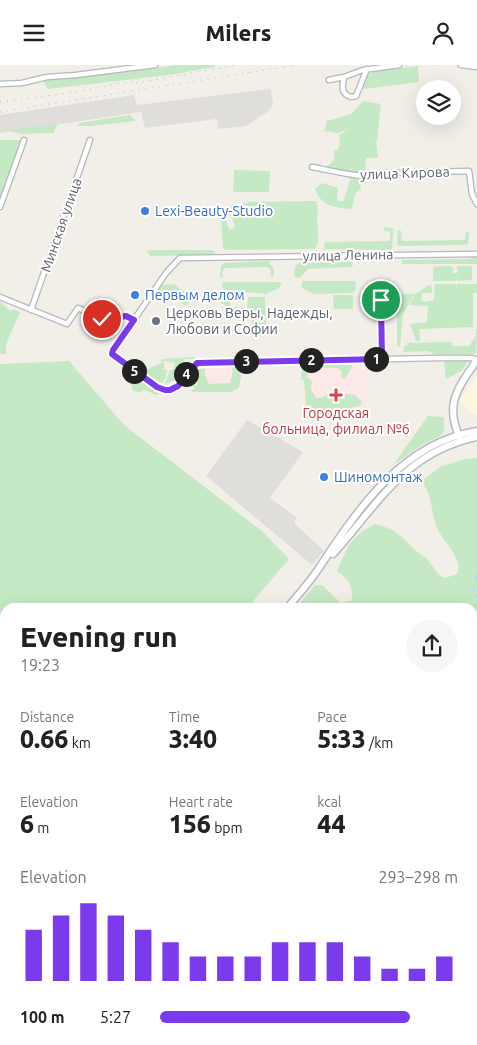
<!DOCTYPE html>
<meta charset="utf-8">
<style>
:root{--surface:#fff;--page:#f6f6f6;--text:#222;--muted:#767676;--accent:#7c3aed}
body{margin:0;font-family:Ubuntu,sans-serif;background:var(--page);color:var(--text);height:100vh;display:flex;flex-direction:column;font-size:19px;white-space:nowrap}
*{box-sizing:border-box;margin:0}
p{font-size:16px;color:var(--muted)}
.icon{flex:none;width:28px;height:28px;fill:none;stroke:currentColor;stroke-width:2;stroke-linecap:round;stroke-linejoin:round}
.map{position:relative;flex:1;overflow:hidden}
.details{position:absolute;left:0px;top:538px;width:478px;height:442px;display:flex;flex-direction:column;background:var(--surface);border-radius:15px 15px 0 0;box-shadow:0 5px 20px #0002}
.details>*{flex:none}
.tools{position:absolute;left:416px;top:15px;display:grid;gap:10px}
.tools a{display:grid;place-items:center;width:45px;height:45px;border-radius:50%;background:var(--surface);box-shadow:0 5px 20px #0002;font-size:25px}
.pin{position:absolute;display:grid;place-items:center;width:42px;height:42px;color:#fff;margin:-21px;border:2px solid #fff;border-radius:50%;box-shadow:0 1px 5px #0007}
.km{position:absolute;width:25px;height:25px;margin:-12px;border-radius:50%;background:#222;color:#fff;font-size:14px;line-height:25px;text-align:center}
.round{display:grid;place-items:center;flex:none;width:52px;height:52px;border-radius:26px;background:var(--page)}
.headline{display:flex;align-items:center;justify-content:space-between;height:85px;padding:0 20px}
h1{font-size:28px;font-weight:800;line-height:38px}
.figures{display:grid;grid-template-columns:repeat(3,1fr);gap:8px;height:85px;padding:5px 20px}
.figures div{display:grid;align-content:center}
.figures b{font-size:25px;font-weight:800}
.figures small{font-size:14px;font-weight:400}
.figures p{font-size:14px}
.chart{height:140px;padding:10px 20px}
.chart p{display:flex;justify-content:space-between}
.chart svg{width:100%;height:90px;margin-top:5px;stroke:var(--accent);stroke-width:6}
ul{padding:0 20px;list-style:none;font-size:16px}
li{display:grid;grid-template-columns:80px 60px 1fr;align-items:center;height:38px}
li i{height:12px;border-radius:6px;background:var(--accent)}
header{display:flex;justify-content:space-between;align-items:center;height:65px;padding:0 20px;background:var(--surface);font-size:22px;font-weight:800}
.map>svg:first-child{display:block}
</style>
<header><svg class="icon" aria-label="menu" viewBox="0 0 24 24"><path d="M4 6h16M4 12h16M4 18h16"/></svg>Milers<svg class="icon" aria-label="person" viewBox="0 0 24 24"><circle cx="12" cy="8" r="4"/><path d="M4 21q1-7 8-7t8 7"/></svg></header>
<div class="map">
<svg width="477" height="980" viewBox="0 0 477 980">
<rect width="100%" height="100%" fill="#f1efe8"/>
<path fill="#fef7e0" d="M477,311v39l-18,-13z"/>
<path fill="#e0deda" d="M271,24l2,15 -3,6 -24,16 -28,3 -1,-10 -72,9 -4,-16 -141,21v-18l134,-20 3,10z
M247,355l56,32 -33,46 27,20 -3,5 30,28 -12,14 -106,-89z"/>
<path fill="#fce8e6" d="M305,299h49l1,6h13l-1,32 -10,8 -37,5 -16,-10z
M238,301v23l-32,1 -1,-23z"/>
<path fill="#c5e8c5" d="M178,0h37v2l-46,8 -121,14 -5,-8 10,-3h24z
M418,1l1,16 -56,7 5,-14 5,-3z
M363,36l18,3 -4,36 -3,-1 2,2 2,17h-12l-1,11 5,1 2,3 -14,1 -34,-6c7,-4 12,-8 10,-17l4,-2 2,-6 -1,-8 11,-7 -11,5 -15,-2 3,-10 24,-7z
M130,50l6,6 -46,5h-12l1,-3z
M58,59l-5,9 -33,1 -12,-4z
M0,73l1,2h23l-24,67z
M234,105l36,1 -1,21h-36z
M351,112l8,1 2,10 -6,6 -3,15c-17,-1 -30,-2 -37,-20l7,-6 16,5 -1,12 6,2z
M316,136c3,8 1,13 1,20 1,9 2,16 0,25l-3,3 -89,1 -2,-3 -2,-29 5,2 3,9h3l3,-3 -4,-10 -7,-1 -1,-7 26,-6z
M384,162l9,1 -1,22 -68,-1v-1l1,-6 65,-1v-10h-6z
M399,165l2,1 1,10 63,-1 1,-8h2l1,2 -1,10 -5,1 -64,1 -2,-2 1,-13z
M152,185h61l2,3 -1,2 -64,1 -3,-5z
M471,191h6v8h-75v-4l69,-1z
M269,196l5,10v4l-3,1 -1,-6 -2,-3 -43,1 -3,4 1,5 -3,1 1,-11 3,-4z
M352,196l1,4 -2,2 -43,2 -7,8 -4,1 -3,-2 1,-10 4,-3z
M440,201h11l3,3 -2,3 3,2 3,-3 -2,-5h16v14l-15,1 1,-5 -2,5h-23v-14z
M302,216h53l1,8 -3,4 -39,1 -12,-6z
M223,217h55l4,2 -3,4 -13,6 -41,-4 -3,-3z
M174,219l15,11 3,5 -6,6 -11,-7 -7,-9 -10,1 3,-6z
M435,219h21l1,5v-5h20v9h-4v34l-54,2 1,12h-4l-6,-17 17,-2 1,-16 -19,-1 6,-11 14,-9h2l1,8h-10l-1,7 5,2 8,-2z
M225,227h5v15l17,1 1,-11h17l1,30 -14,-1 -1,-17h-1v6l-9,1 -16,-7v-5h-4v-2h4z
M397,229h17l-11,20 -3,32h-3z
M333,230h20v14h-19z
M0,237l11,9 3,-2 6,3 -14,32v10h-6z
M476,264h1l-1,25 -41,1 -6,-4 -26,1 1,-6 4,-1 -2,-2 46,-1v4h17l7,-10z
M195,292v2h-10l-10,21 -10,4 5,-14h3l2,-7 -11,-2 -4,2 3,-4z
M69,296l55,64 138,106 27,28 -41,48h-243v157l-5,-4v-396z
M444,296h24l-5,9 -17,9z
M164,297v7l3,1 -1,7 -6,9 -16,-10 -1,-5z
M303,300h49l-1,4 -7,10 -2,-1 -1,-7 -4,-3 -28,-1 -2,10 5,4 -1,8 5,9h6l8,-6 25,3 7,7 -2,4 -40,7 -14,-9 -2,-24 -3,-1 1,-13z
M233,301h6l2,10 -2,11 -7,5h-41l4,-5 -6,-1 1,-4h5v4l2,-1 1,-16h7v6l4,9 21,-1 2,-7z
M136,311l25,17 -5,2 -11,-5 -5,2 -7,-1 -3,-10z
M428,351l16,1v13l-2,5 -20,10 -29,20z
M477,393v348h-4l-1,-199h-175l18,-22h7l19,18 11,-3c0,-16 -2,-19 -15,-29 11,-25 13,-34 38,-47l16,5 12,9 12,12 12,9 12,16 6,3 12,-4c7,-14 -13,-32 -19,-44 -5,-10 -5,-20 -8,-31 -1,-6 -5,-12 -8,-18l18,-14 25,-8z
M477,774v206h-159l9,-5h145v-200z"/>
<g fill="none" stroke-linecap="round" stroke-linejoin="round">
<path stroke="#aadaff" stroke-width="1" d="M477,509l-3,15 3,10"/>
<defs>
<path id="street" d="M461,0l16,2
M344,12c-2,10 -3,17 7,20l5,-1 11,-27
M329,15l15,-3 19,-7 36,-5
M0,19l22,-1 25,-6 29,-2 79,-10
M312,102c23,4 49,13 72,6l85,-2 3,23 5,10
M0,142l24,-67
M0,232l67,27 11,-16c20,9 26,14 48,8l8,4
M381,235l1,59
M31,245l59,-170
M477,296l-5,-3h-32l-243,5c-9,6 -12,17 -20,24 -15,12 -50,-22 -63,-31l-2,-4 54,-79 14,-15 297,-4
M0,701l5,3
M0,791l5,6
M0,964l5,-1"/>
<path id="secondary" d="M460,373c-16,-34 -2,-50 17,-78
M333,489c45,-50 72,-102 144,-117
M288,542c10,-12 22,-25 31,-39 39,-59 83,-125 158,-137
M0,865l5,-6
M0,888l5,-4"/>
</defs>
<use href="#street" stroke="#b5b8bc" stroke-width="7"/>
<use href="#secondary" stroke="#b6babf" stroke-width="9"/>
<use href="#street" stroke="#fff" stroke-width="4.5"/>
<use href="#secondary" stroke="#fff" stroke-width="6"/>
<path stroke="#b6b7b8" stroke-width="1" stroke-dasharray="1 6" stroke-linecap="butt" d="M136,18l101,-18
M0,37l75,-10 68,-13
M0,47l297,-47"/>
</g>
<g fill="none" stroke-linecap="round" stroke-linejoin="round">
<defs>
<path id="route" d="M102,254h9l15,-3 8,4 -21,30 -1,4 45,33 8,3h5l8,-4 19,-23 185,-4 -1,-59"/>
</defs>
<use href="#route" stroke="#fff" stroke-width="10"/>
<use href="#route" stroke="#7c3aed" stroke-width="6"/>
</g>
<g fill="#3f7fe0" stroke="#fff" stroke-width="2">
<circle cx="145" cy="146" r="5"/>
<circle cx="135" cy="230" r="5"/>
<circle cx="324" cy="412" r="5"/>
</g>
<circle fill="#6b7280" stroke="#fff" stroke-width="2" cx="156" cy="256" r="5"/>
<path fill="#e0444e" stroke="#fff" stroke-width="2" d="M333.5 322.5h5v5h5v5h-5v5h-5v-5h-5v-5h5z"/>
<g text-anchor="middle" dominant-baseline="central" stroke-width="4" stroke-linejoin="round" paint-order="stroke">
<g font-size="14" fill="#5f6368" stroke="#fff">
<text transform="translate(405 108) rotate(-2)">улица Кирова</text>
<text transform="translate(61 160) rotate(-71)">Минская улица</text>
<text transform="translate(348 190) rotate(-1)">улица Ленина</text>
</g>
<g font-size="14" fill="#366cbe" stroke="#fff" text-anchor="start">
<text x="155" y="146">Lexi-Beauty-Studio</text>
<text x="145" y="230">Первым делом</text>
<text x="334" y="412">Шиномонтаж</text>
</g>
<g font-size="14" fill="#5b616d" stroke="#fff" text-anchor="start">
<text x="166" y="248">Церковь Веры, Надежды,<tspan x="166" dy="16">Любови и Софии</tspan></text>
</g>
<g font-size="14" fill="#be3a42" stroke="#fff">
<text x="336" y="348">Городская<tspan x="336" dy="16">больница, филиал №6</tspan></text>
</g>
</g>
</svg>
<div class="tools">
<a><svg class="icon" aria-label="layers" viewBox="0 0 24 24"><path d="M12 4l9 5-9 5-9-5zM3 14l9 5 9-5"/></svg></a>
</div>
<div class="pin" style="left:381px;top:235px;background:#1e9e55"><svg class="icon" aria-label="arrive" viewBox="0 0 24 24"><path d="M6 21V4h12l-3 4 3 4H6"/></svg></div>
<div class="pin" style="left:102px;top:254px;background:#d93025"><svg class="icon" aria-label="check" viewBox="0 0 24 24"><path d="M5 12l5 5 9-10"/></svg></div>
<b class="km" style="left:376px;top:294px">1</b>
<b class="km" style="left:311px;top:295px">2</b>
<b class="km" style="left:246px;top:296px">3</b>
<b class="km" style="left:186px;top:309px">4</b>
<b class="km" style="left:134px;top:306px">5</b>
<section class="details">
<div class="headline"><div><h1>Evening run</h1><p>19:23</p></div><a class="round"><svg class="icon" aria-label="share" viewBox="0 0 24 24"><path d="M12 15V3M7 8l5-5 5 5M5 13v7h14v-7"/></svg></a></div>
<div class="figures">
<div><p>Distance</p><b>0.66<small> km</small></b></div>
<div><p>Time</p><b>3:40</b></div>
<div><p>Pace</p><b>5:33<small> /km</small></b></div>
</div>
<div class="figures">
<div><p>Elevation</p><b>6<small> m</small></b></div>
<div><p>Heart rate</p><b>156<small> bpm</small></b></div>
<div><p>kcal</p><b>44</b></div>
</div>
<div class="chart"><p><span>Elevation</span>293–298 m</p>
<svg viewBox="0 0 160 44" preserveAspectRatio="none"><path d="M5 44V19M15 44V12M25 44V6M35 44V12M45 44V19M55 44V25M65 44V32M75 44V32M85 44V32M95 44V25M105 44V25M115 44V25M125 44V32M135 44V38M145 44V38M155 44V32"/></svg>
</div>
<ul>
<li><b>100 m</b>5:27<i style="width:84%"></i></li>
</ul>
</section>
</div>
